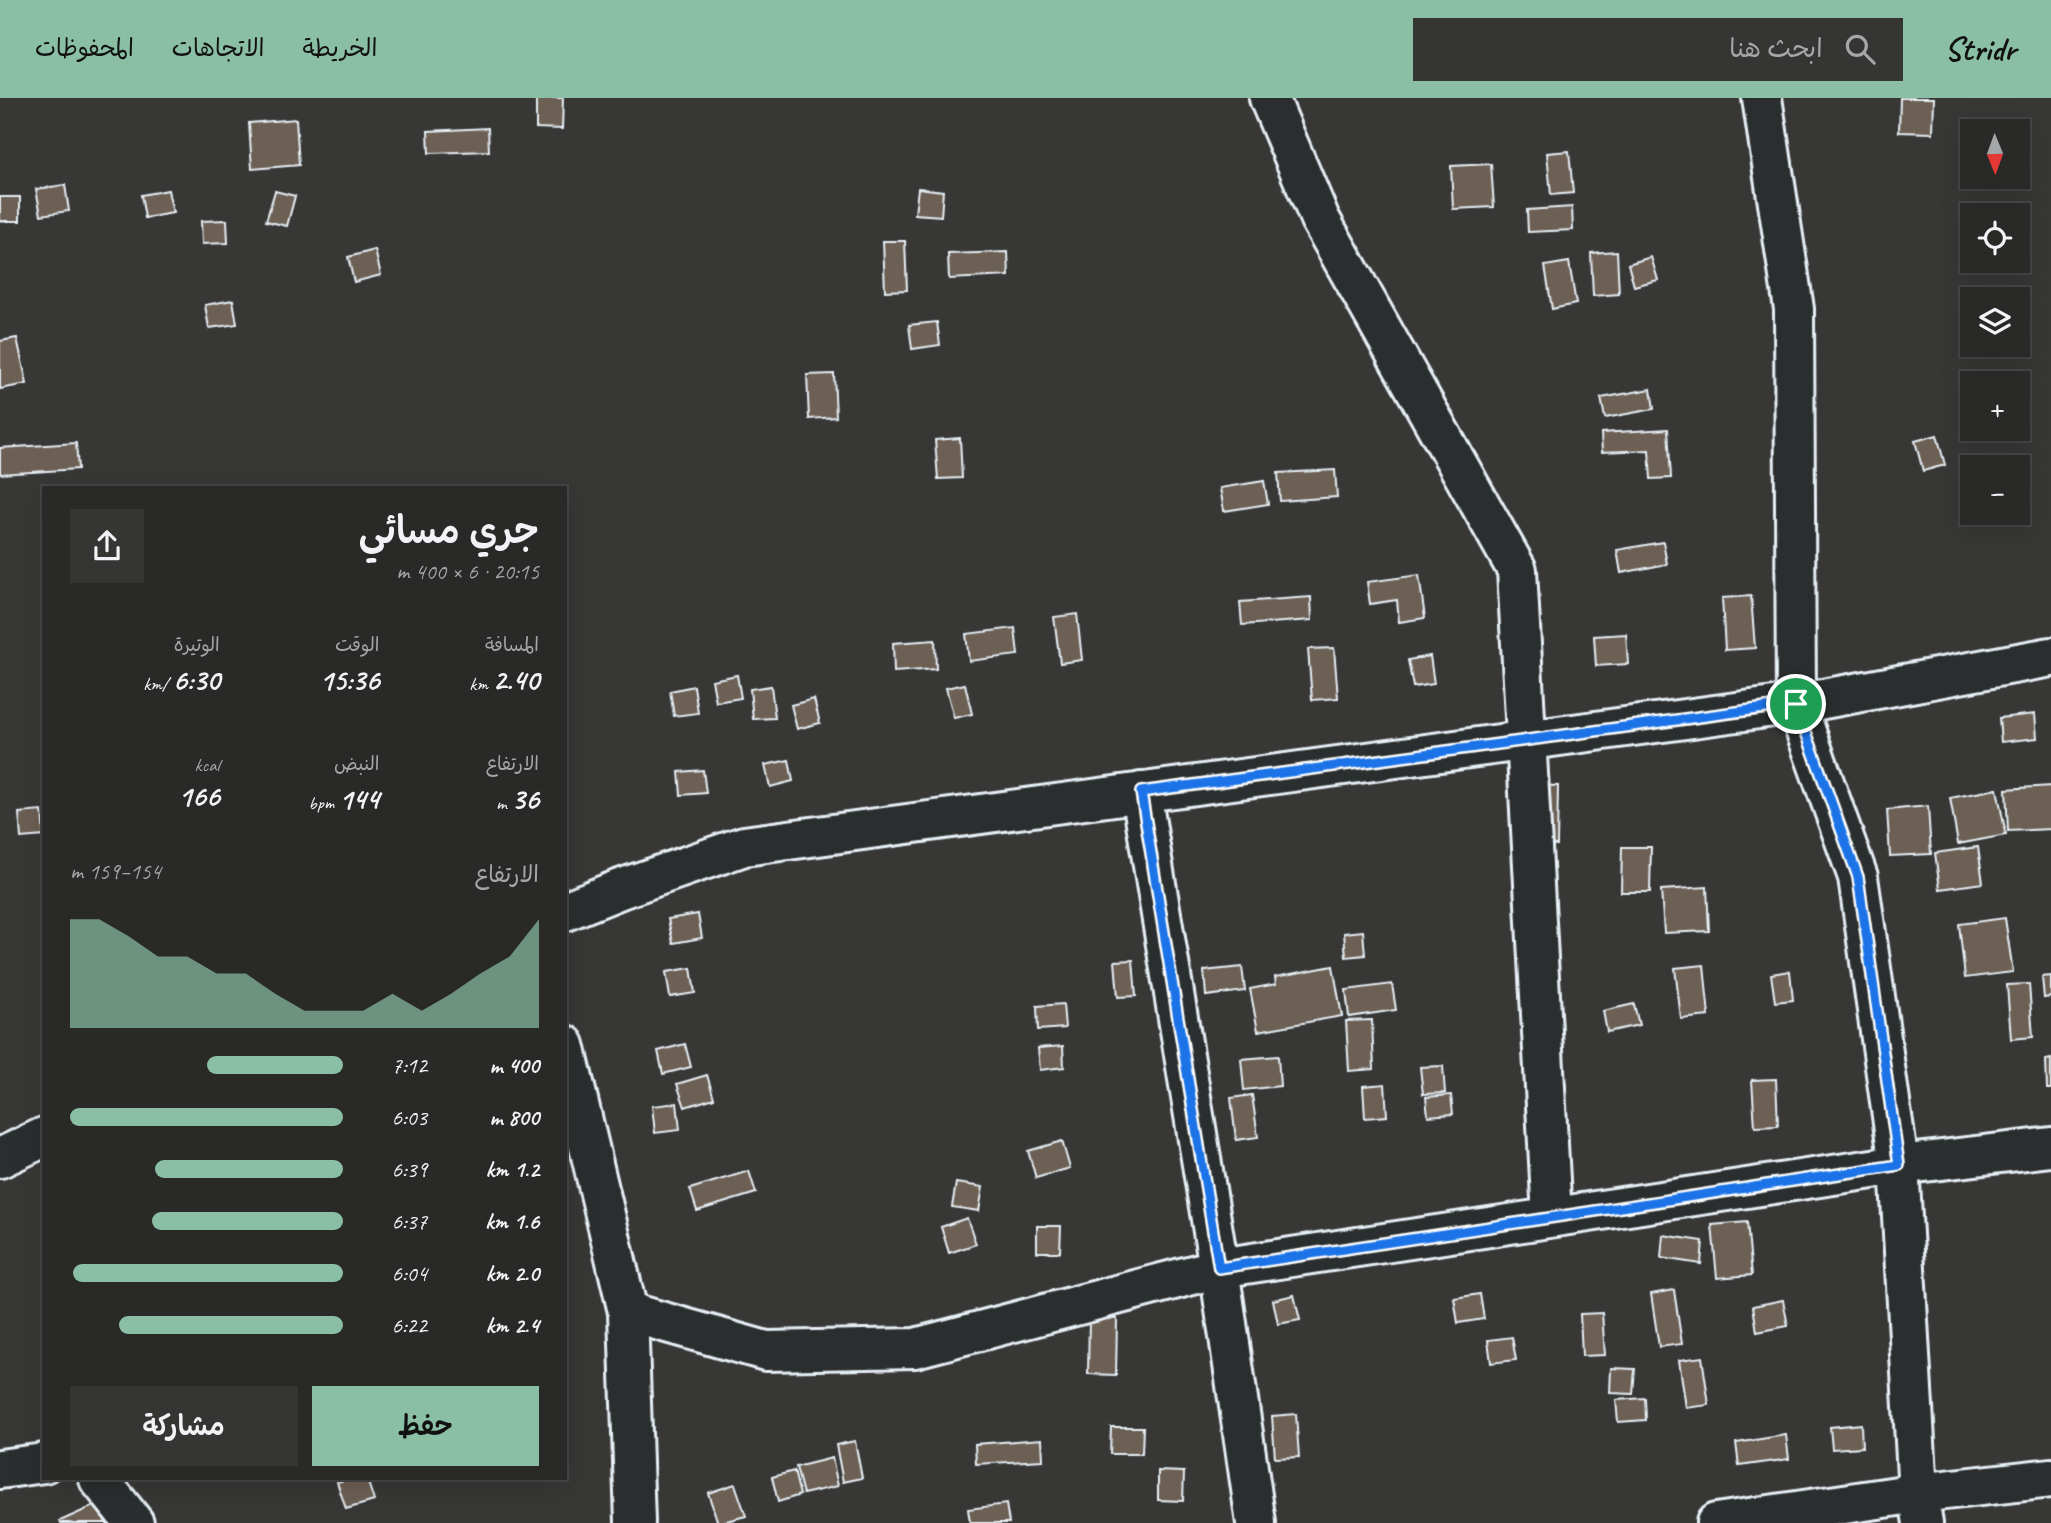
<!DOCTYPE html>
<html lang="ar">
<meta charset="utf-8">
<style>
:root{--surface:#292928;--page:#353534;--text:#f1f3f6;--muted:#a5a6a8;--line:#454545;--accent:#8abfa5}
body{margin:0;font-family:Caveat,"Playpen Sans Arabic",sans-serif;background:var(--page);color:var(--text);direction:rtl;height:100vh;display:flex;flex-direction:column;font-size:26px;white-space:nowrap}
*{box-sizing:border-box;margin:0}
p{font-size:23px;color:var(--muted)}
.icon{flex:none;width:38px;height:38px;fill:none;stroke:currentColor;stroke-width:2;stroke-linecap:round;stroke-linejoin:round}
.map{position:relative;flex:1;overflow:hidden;direction:ltr}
.sheet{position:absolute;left:42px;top:388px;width:525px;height:994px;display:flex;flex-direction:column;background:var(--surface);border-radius:0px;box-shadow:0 7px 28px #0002,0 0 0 2px var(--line);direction:rtl}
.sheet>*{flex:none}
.needle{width:46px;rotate:179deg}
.tools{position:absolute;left:1960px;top:21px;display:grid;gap:14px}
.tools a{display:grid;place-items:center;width:70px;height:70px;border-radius:0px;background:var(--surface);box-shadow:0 7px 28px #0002,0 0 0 2px var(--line);font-size:35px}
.pin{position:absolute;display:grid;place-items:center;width:60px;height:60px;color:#fff;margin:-30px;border:4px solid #fff;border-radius:50%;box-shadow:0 2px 7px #0007}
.round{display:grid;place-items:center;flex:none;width:74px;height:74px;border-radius:0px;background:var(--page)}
.headline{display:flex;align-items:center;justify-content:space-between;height:119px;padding:0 28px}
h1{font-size:38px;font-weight:600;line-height:52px}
.metrics{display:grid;grid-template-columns:repeat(3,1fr);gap:10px;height:119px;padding:7px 28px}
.metrics div{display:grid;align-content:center}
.metrics b{font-size:30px;font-weight:600}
.metrics small{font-size:19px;font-weight:400}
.metrics p{font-size:19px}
.chart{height:196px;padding:14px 28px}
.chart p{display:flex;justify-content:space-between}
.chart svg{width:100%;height:126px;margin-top:7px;fill:var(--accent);opacity:.7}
.primary-button{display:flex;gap:14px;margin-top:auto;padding:14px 28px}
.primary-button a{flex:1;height:80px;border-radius:0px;background:var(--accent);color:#111;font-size:28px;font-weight:600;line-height:80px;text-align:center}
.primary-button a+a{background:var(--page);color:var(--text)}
ul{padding:0 28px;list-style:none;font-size:23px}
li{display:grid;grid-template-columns:112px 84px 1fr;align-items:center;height:52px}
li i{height:18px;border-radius:9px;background:var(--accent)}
header{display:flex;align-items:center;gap:42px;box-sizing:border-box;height:98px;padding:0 35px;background:var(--accent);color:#111}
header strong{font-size:33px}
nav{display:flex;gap:38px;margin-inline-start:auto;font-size:24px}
.search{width:490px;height:63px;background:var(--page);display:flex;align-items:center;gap:18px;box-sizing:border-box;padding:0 24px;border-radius:0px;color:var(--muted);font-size:26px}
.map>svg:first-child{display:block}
</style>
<header>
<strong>Stridr</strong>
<div class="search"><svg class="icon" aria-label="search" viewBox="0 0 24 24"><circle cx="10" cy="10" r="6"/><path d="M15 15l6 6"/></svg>ابحث هنا</div>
<nav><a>الخريطة</a><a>الاتجاهات</a><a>المحفوظات</a></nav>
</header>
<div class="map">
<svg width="2051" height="1425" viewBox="0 0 2051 1425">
<rect width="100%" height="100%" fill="#373735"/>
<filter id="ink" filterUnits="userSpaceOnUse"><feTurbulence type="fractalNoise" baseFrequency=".0143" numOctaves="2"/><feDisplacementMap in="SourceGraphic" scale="14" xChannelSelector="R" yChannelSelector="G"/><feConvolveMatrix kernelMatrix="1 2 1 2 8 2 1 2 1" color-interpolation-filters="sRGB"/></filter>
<g filter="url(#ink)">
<path fill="#6c5f53" stroke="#e8f1f8" stroke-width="2" d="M536,0h27l-1,31 -26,-1z
M1900,0h34l-1,35 -34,-1z
M296,21l3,46 -47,4 -3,-46z
M488,30l1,23 -60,2 -1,-22z
M1569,53l4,42 -22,2 -4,-42z
M1491,66l3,43 -41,2 -2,-43z
M65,87l4,26 -28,4 -5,-26z
M918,90l25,3 -2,25 -26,-2z
M168,92l5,23 -28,5 -4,-23z
M275,93l20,5 -8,30 -21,-5z
M0,99h20v24h-20z
M1572,109l1,23 -45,2 -1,-22z
M227,122l1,23 -26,1 -1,-23z
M883,143h22l2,49 -22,1z
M375,152l6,25 -27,7 -6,-25z
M1617,153l2,43 -26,2 -2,-43z
M1008,154l1,24 -60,3 -1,-25z
M1651,159l7,23 -24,6 -6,-22z
M1569,164l7,42 -24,5 -7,-43z
M233,202l4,24 -28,4 -4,-23z
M937,224l3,23 -28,4 -3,-24z
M17,240l10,46 -27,5v-48z
M834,276l2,43 -27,2 -2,-44z
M1651,291l3,20 -49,9 -4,-20z
M1668,331l3,49 -20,1 -2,-29 -47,2 -1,-19z
M1937,337l8,30 -22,6 -8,-30z
M960,340l2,40 -24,1 -3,-39z
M76,345l2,26 -78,5v-26z
M1335,372l2,27 -57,4 -2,-28z
M1264,383l4,23 -44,7 -4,-23z
M1663,444l4,22 -46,9 -4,-23z
M1419,477l6,43 -26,4 -2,-22 -27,4 -3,-22z
M1751,498l4,52 -30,2 -3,-52z
M1311,499l1,23 -70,5 -2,-23z
M1077,516l5,46 -22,3 -6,-46z
M1015,530l3,27 -49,6 -3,-27z
M1626,536l2,30 -32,2 -2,-30z
M935,542l1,29 -42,3 -1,-29z
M1334,550l4,50 -26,2 -4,-51z
M1430,558l4,28 -21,3 -5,-27z
M737,577l4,23 -25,4 -4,-22z
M965,586l7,30 -18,4 -8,-30z
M694,588l4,27 -24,3 -4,-25z
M771,588l4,32 -22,1 -3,-30z
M814,601l6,24 -23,6 -6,-24z
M2035,616l2,24 -36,4 -2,-24z
M789,662l4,21 -23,6 -5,-22z
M703,672l3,23 -25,2 -2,-23z
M1533,687l25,1 -1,59 -25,-1z
M2051,688v43l-43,2 -2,-42z
M1997,691l9,46 -48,9 -8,-46z
M1928,708l3,48 -41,2 -3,-46z
M42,713l2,25 -23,2 -2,-25z
M1622,749h29l-1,45h-29z
M1978,749l5,36 -43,6 -5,-36z
M1707,789l2,44 -45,2 -3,-43z
M698,816l4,24 -29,5 -5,-24z
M2005,820l8,54 -48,6 -6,-54z
M1363,833l2,24 -19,2 -2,-24z
M1133,862l3,36 -18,1 -3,-36z
M1704,867l5,51 -28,3 -6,-51z
M1333,868l9,50 -84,15 -8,-42 26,-5 -1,-7z
M1242,869l3,24 -39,5 -2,-25z
M691,870l4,25 -25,4 -4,-25z
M1790,873l3,29 -18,2 -4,-28z
M2051,878v21l-7,1 -2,-21z
M1392,886l4,26 -47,7 -3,-27z
M2029,886l4,53 -22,2 -4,-54z
M1063,906l2,24 -27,2 -1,-24z
M1634,906l5,21 -32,7 -4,-21z
M1372,922l2,49 -25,2 -3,-50z
M685,946l6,23 -28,7 -5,-23z
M1063,948l1,21 -24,3 -2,-22z
M1278,958l2,30 -36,4 -3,-31z
M2051,961v30h-4l-1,-29z
M1443,968l2,27 -22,1 -3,-27z
M707,977l7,23 -29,9 -8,-23z
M1776,981l2,47 -23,1 -3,-47z
M1385,986l2,32 -22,2 -2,-32z
M1252,997l6,42 -22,3 -5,-42z
M1451,997l2,19 -25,2 -2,-19z
M677,1005l3,27 -25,3 -3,-27z
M1062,1043l8,27 -34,10 -8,-27z
M749,1073l7,22 -59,18 -7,-22z
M956,1085l27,4 -4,24 -27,-4z
M967,1120l9,26 -27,9 -8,-26z
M1747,1124l5,53 -35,3 -5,-53z
M1037,1128h24l-1,26h-23z
M1663,1137l40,6 -2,23 -40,-6z
M1674,1192l8,54 -23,3 -8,-53z
M1480,1196l4,25 -26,4 -4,-25z
M1294,1197l6,25 -22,4 -5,-24z
M1783,1202l5,26 -31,6 -4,-26z
M1602,1215l3,42 -23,1 -2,-42z
M1089,1220l28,1 -1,56 -28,-1z
M1512,1239l4,23 -25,3 -3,-23z
M1702,1259l7,48 -23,3 -7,-48z
M1611,1270l24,1 -2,25 -23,-1z
M1645,1300l1,22 -28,2 -2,-22z
M1296,1316l3,43 -24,1 -3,-42z
M1861,1326l1,23 -30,2 -2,-22z
M1111,1329h32l-1,27h-32z
M1786,1337l3,24 -50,7 -3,-23z
M1042,1341l1,21 -67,4 -1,-20z
M855,1343l7,37 -19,4 -7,-37z
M832,1360l6,28 -35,8 -7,-27z
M794,1373l6,24 -22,7 -6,-25z
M1158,1373l26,1 -1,29 -25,-1z
M348,1381h19l7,22 -28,8 -9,-27z
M735,1386l11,32 -28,7 -10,-30z
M98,1406l8,19h-45l-1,-2z
M1006,1406l3,19h-39l-2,-14z"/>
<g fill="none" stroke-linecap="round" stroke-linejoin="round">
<defs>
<path id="minor" d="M1269,0l51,121 197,351 35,647
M1762,0l32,211 2,395 62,173 41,288 19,328 5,30
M1141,694l78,476 37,255
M565,813l55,-22 124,-43 1052,-142 255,-47
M565,947l63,267 7,211
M0,1060l44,-21
M628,1214l138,39 149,-3 304,-80 680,-103 152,-18
M0,1371l44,-6
M99,1381l35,44
M1716,1425l202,-30 133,-15"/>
</defs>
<use href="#minor" stroke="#e8f1f8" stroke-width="44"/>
<use href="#minor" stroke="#2a2d2e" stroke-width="38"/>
</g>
</g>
<g fill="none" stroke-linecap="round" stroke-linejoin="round" filter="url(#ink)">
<defs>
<path id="route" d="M1796,606l62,173 41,288 -680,103 -78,-476z"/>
</defs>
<use href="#route" stroke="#fff" stroke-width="14"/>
<use href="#route" stroke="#1a73e8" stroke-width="9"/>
</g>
</svg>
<div class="tools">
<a><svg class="needle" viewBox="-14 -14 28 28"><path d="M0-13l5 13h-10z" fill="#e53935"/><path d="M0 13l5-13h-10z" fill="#a5a6a8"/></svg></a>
<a><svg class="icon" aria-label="locate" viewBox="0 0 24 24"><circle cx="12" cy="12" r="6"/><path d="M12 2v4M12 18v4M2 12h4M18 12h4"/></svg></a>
<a><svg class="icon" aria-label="layers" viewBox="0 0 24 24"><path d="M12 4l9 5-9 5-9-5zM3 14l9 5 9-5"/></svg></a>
<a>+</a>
<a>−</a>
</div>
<div class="pin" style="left:1796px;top:606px;background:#1e9e55"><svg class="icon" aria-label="arrive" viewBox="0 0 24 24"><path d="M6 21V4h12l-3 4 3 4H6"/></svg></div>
<section class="sheet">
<div class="headline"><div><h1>جري مسائي</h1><p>20:15 · 6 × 400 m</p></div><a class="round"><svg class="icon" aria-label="share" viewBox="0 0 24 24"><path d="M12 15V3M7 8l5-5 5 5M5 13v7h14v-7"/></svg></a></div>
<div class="metrics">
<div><p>المسافة</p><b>2.40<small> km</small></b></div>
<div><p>الوقت</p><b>15:36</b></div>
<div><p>الوتيرة</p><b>6:30<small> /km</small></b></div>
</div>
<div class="metrics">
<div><p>الارتفاع</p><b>36<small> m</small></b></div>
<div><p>النبض</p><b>144<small> bpm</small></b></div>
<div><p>kcal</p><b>166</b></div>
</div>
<div class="chart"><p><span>الارتفاع</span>154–159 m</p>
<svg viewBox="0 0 160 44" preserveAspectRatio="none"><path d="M0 44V6L10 6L20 12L30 19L40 19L50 25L60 25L70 32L80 38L90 38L100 38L110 32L120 38L130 32L140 25L150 19L160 6V44z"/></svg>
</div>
<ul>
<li><b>400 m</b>7:12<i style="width:50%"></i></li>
<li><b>800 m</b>6:03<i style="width:100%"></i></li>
<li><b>1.2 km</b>6:39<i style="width:69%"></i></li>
<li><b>1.6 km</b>6:37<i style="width:70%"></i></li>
<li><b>2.0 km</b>6:04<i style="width:99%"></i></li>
<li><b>2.4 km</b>6:22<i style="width:82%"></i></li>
</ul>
<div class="primary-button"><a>حفظ</a><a>مشاركة</a></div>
</section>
</div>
